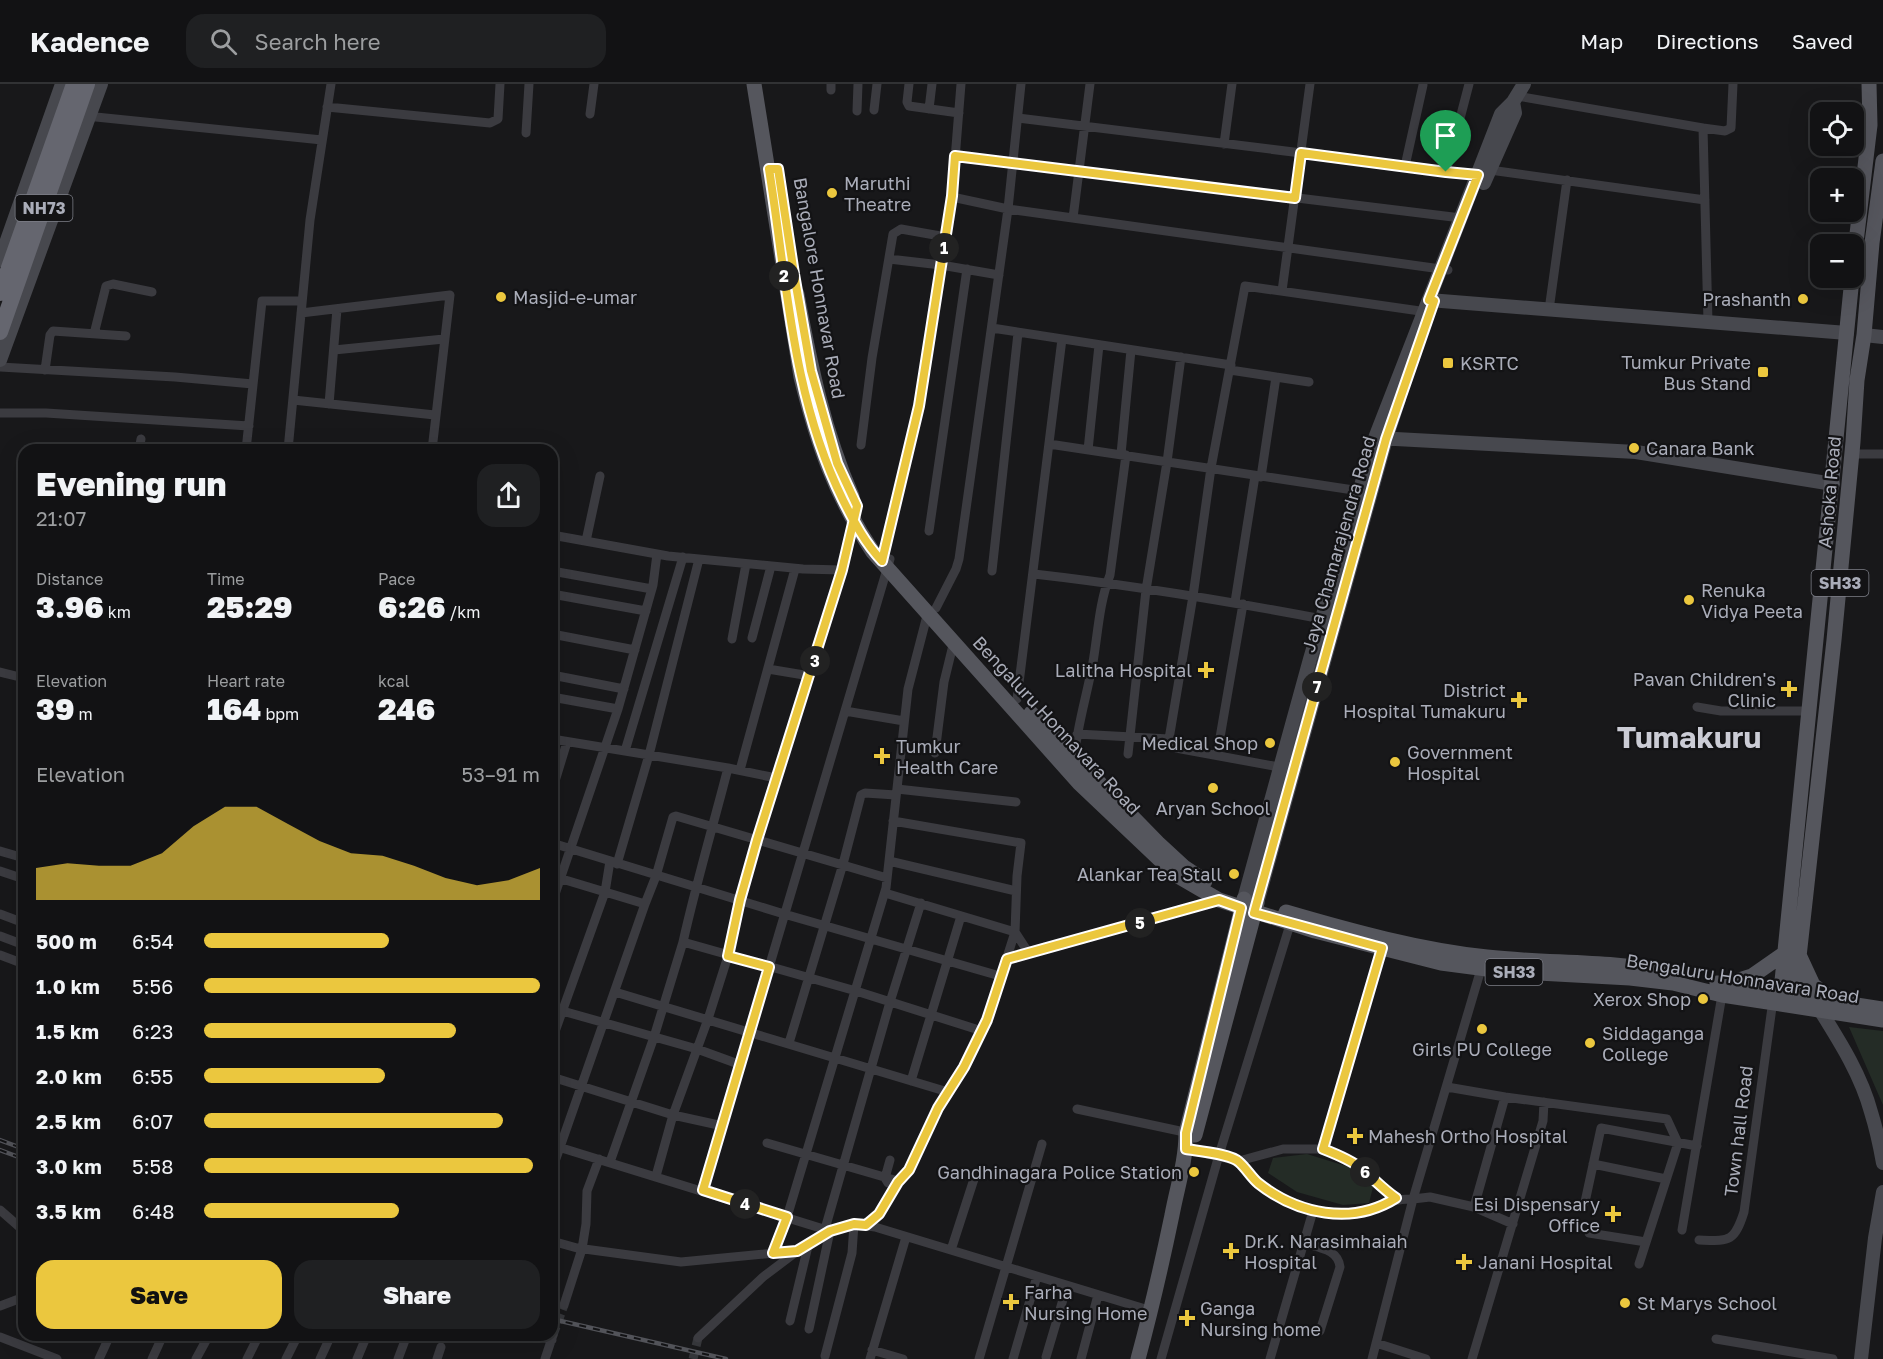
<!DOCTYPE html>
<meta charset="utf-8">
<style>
:root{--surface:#121214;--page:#1f2022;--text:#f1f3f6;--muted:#9c9ea0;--line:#313234;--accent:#ebc73e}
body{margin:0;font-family:"Golos Text",sans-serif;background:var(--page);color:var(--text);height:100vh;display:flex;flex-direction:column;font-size:22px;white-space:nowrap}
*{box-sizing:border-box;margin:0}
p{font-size:20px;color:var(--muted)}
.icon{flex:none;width:33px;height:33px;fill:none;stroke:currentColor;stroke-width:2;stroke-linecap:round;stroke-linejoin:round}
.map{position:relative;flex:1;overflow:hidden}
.panel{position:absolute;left:18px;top:360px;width:540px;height:897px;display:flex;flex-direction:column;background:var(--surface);border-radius:18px;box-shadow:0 6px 24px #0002,0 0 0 2px var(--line)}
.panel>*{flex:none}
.tools{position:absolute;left:1810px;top:18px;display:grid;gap:12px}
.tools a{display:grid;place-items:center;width:54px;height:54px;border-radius:12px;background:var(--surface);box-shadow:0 6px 24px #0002,0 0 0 2px var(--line);font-size:30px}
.pin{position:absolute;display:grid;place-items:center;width:51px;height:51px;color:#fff;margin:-62px -26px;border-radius:50% 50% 50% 0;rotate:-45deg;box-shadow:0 0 6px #0007}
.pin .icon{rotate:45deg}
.km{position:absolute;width:30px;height:30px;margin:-15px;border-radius:50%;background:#222;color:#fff;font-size:16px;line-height:30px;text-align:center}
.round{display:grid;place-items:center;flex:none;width:63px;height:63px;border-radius:18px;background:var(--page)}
.overview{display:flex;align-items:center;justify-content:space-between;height:102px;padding:0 18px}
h1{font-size:33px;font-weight:800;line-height:45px}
.figures{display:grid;grid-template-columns:repeat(3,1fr);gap:9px;height:102px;padding:6px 18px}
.figures div{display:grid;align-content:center}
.figures b{font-size:30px;font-weight:800}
.figures small{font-size:16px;font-weight:400}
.figures p{font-size:16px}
.chart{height:168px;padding:12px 18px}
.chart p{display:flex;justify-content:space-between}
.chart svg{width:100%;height:108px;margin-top:6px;fill:var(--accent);opacity:.7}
.button{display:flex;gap:12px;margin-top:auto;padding:12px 18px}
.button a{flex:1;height:69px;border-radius:18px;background:var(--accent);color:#111;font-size:24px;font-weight:800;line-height:69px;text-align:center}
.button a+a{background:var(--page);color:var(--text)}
ul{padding:0 18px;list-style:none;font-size:20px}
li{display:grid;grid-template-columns:96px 72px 1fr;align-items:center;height:45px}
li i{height:15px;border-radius:8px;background:var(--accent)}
header{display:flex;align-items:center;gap:36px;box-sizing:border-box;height:84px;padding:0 30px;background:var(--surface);border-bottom:2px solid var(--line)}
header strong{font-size:28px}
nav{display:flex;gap:33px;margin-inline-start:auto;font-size:21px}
.search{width:420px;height:54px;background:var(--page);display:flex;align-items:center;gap:15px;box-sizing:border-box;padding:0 21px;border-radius:18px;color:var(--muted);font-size:22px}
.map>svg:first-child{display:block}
</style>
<header>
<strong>Kadence</strong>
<div class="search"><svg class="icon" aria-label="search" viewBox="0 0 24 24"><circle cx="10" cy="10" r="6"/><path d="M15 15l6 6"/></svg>Search here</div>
<nav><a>Map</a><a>Directions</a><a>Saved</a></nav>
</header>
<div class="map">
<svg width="1883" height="1275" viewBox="0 0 1883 1275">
<rect width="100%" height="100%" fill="#18181a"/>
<path fill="#242c26" d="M1849,943l34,4v74z
M1307,1070l42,13 24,20 -4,16 -26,2 -46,-13 -29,-19 5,-15z"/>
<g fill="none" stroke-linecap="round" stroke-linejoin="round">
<path stroke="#35363a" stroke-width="9" stroke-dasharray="9 4.5" stroke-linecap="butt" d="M553,1251l11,-30
M693,1275l5,-21"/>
<path stroke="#3b3b40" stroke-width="9" d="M909,0l-2,18 2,4 50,7
M831,6v-6
M1517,12l186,32 5,194
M327,23l163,16 8,-4 2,-35
M929,25l3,-25
M874,26l3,-26
M857,27l1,-27
M590,30l4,-30
M86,32l236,24
M1018,34l462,57
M1703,44l22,3 6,-3 2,-44
M526,49l3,-49
M1224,60l8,-60
M955,72l506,62
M1405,82l18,-81
M1490,86l215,30
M1446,88l23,-88
M952,113l56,12 440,61
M1073,134l17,-134
M889,175l52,6 58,10
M1282,207l28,-207
M1549,226l18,-130
M301,229l149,-18 -18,155
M992,244l239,37
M94,250l12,-48 7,-2 39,8
M334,266l110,-11
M0,283l175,10 78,7
M45,286l5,-35 3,-4 73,5
M1230,286l79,12
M293,316l142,15
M329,320l8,-95
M0,329h46l203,13
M1049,360l311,47
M861,361l11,-87 21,-124 8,-5 45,8
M139,366l2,-11
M246,366l16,-149h40
M288,366l22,-230 21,-136
M1088,366l11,-105
M1121,370l10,-104
M1852,370h31
M1261,393l15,-100
M929,447l38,-262
M552,451l116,21 135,13 39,1
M586,457l14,-65
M882,477l37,-155 33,-209 9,-113
M552,487l100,18
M992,487l26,-238
M1034,490c97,11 193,27 288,45
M552,510l94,17
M1235,518l20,-126
M936,524l20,-39 3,-10 49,-350 13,-125
M552,550l83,16
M752,554l19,-72
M732,555l14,-75
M768,585l42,7
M0,588l24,6
M552,591l72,14
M552,613l66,12
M1017,615l45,-360
M1697,623l24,4h87
M845,627l59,10
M1077,650l92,5
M552,655l176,29 48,10
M625,667l58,-194
M935,669l9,-71 10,-41
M1128,670l18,-164 21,-128 14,-105
M1217,671l26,-151
M1074,675c3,-33 13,-64 19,-97 5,-29 6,-59 17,-87l16,-120
M1284,684l-108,-20 -5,-3 -2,-6 24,-143 18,-128 34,-182 182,26
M740,686l55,-201
M897,705l119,13
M552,707l15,-49
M552,759l232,71 216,62
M0,767l24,7
M889,777l127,30
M617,780l32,-109 50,-196
M0,787l24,8
M552,792l93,28
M885,809l130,39 13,20
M552,819l66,-194 35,-124 4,-31
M0,830l24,9
M0,852l24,9
M683,858c13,-58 30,-116 45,-174
M0,871l24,9
M1007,875l212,-59
M615,908l333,100
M552,924l145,41 44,16
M552,956l53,-148 5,-31
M789,959l54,-179 18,-69 4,-2 31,2
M552,993l121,38 50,11
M911,997l50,-165
M1505,1013l162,22 11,24 -39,121
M1077,1025l112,24
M767,1059l131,38
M552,1061l278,86 -21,98
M1186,1065l53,12 44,-12h40l14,5 24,14 26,24 9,6
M1323,1065l59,-201
M1239,1077c25,37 76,61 121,51 20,-5 31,-14 53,-13l68,-230
M610,1078l44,-125 29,-95 173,49 126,40
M1593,1080l73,15
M552,1086l93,-266 11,-28 17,-59 3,-1 211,62
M656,1092l17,-61 35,-96 20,-63 12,-56 17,-60 85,-270 15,-64
M888,1099l-3,-5 5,-18
M703,1106l187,-631
M1585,1118l16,-74 96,18
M1474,1123l39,17
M0,1126l24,21
M866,1141l13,-11 13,-24 17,-20 29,-62 26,-41 23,-47 28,-88 2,-56 4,-33 -128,-22
M825,1145l65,-227 31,-99
M1682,1146l40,-235
M1589,1149l57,9
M1699,1156c30,1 35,3 45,-28l29,-212
M552,1157l25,7 104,14 115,-11
M1303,1159c16,5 35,6 37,24l-20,64
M951,1166l23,-71
M773,1169l14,-36 99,-329 22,-199 20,-77
M564,1221l18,-56 4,-25 1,-33 12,-32
M0,1222l24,-9
M790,1237l19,-79
M533,1251l19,5
M0,1253l57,22
M698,1254l65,-61 45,-34 22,-12 13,-4 11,-3 21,3 277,84
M1716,1255l117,20
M1376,1259l50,16
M872,1266l31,9
M825,1272l27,-103 2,-29
M1046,1273l21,-71
M99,1275l11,-24
M152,1275l11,-24
M196,1275l13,-24
M247,1275l12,-24
M286,1275l12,-24
M320,1275l11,-24
M357,1275l10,-24
M398,1275l9,-24
M437,1275l4,-12
M545,1275l8,-24
M870,1275l36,-122
M979,1275l63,-215
M1013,1275l24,-83
M1081,1275l17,-64
M1161,1275l58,-204 73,-237
M1270,1275l43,-148
M1372,1275l41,-160 17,-2 44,10 31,-110 -58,-10
M1472,1275l71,-238 1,-19"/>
<path stroke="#47484e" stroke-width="14" d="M1484,99l31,-70 -2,-11
M0,176l62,-176
M1429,216l418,33
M1864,251l19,2
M0,276l101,-276
M1377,354l259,14 197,32
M1244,815l66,-240 65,-221 126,-324 12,-12 11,-18
M1257,819l129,-464 13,-40
M1820,926c20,32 41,65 51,102 5,16 9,34 12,51
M1861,1275l14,-121 8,-46"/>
<path stroke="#55565d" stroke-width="15" d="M754,0l47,293c16,66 34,118 72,175l206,231 97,92 43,25 96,31 126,32 61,8 128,7 43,5 49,12 161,25
M1854,175l16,-134 -1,-41
M797,210c13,70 27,138 55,202
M1031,629l127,130 26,24 21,14
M1286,828c65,19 134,38 201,45 61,7 123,3 183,16
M1800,873l13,28 21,15
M1717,899l166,26
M1730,899l22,-7 33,-23
M1780,917l72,-723
M1794,918l40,-362 19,-198 4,-62 7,-45 8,-92 11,-82
M1195,1051l62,-232
M1138,1275c13,-48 24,-96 34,-144 5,-27 14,-54 14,-82l58,-234"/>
<path stroke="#65666f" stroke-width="16" d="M0,209l74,-209
M0,248l87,-248"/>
<defs>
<path id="rail" d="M0,1056l24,9
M0,1066l24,9
M552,1235l174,40"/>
</defs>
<use href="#rail" stroke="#525359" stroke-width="4.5"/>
<use href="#rail" stroke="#131315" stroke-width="2" stroke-dasharray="7" stroke-linecap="butt"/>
</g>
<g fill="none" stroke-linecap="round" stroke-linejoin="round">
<defs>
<path id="route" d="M1446,88l-145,-19 -6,45 -340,-42 -3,40 -33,210 -37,155c-17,-18 -28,-39 -39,-61 -51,-103 -56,-219 -74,-331h9l16,105 17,97 26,92 20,43 -15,64 -85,270 -17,60 -12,56 41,11 -66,223 84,27 -14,36 24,-2 33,-20 24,-7 12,1 13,-11 19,-32 11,-12 29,-62 26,-41 23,-47 20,-61 212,-59 22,8 -55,225v16c12,2 45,5 53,13 7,6 12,15 19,21 39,31 94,43 138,15 -12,-8 -22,-19 -34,-29 -11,-9 -26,-15 -39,-20l59,-201 -128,-35 132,-474 48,-138 -5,-1 49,-125 -32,-3"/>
</defs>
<use href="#route" stroke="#fff" stroke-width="12"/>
<use href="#route" stroke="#ebc73e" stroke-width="8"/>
</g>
<g fill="#ebc73e" stroke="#131315" stroke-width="2">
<circle cx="832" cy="109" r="6"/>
<circle cx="501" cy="213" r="6"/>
<circle cx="1803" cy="215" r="6"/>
<rect x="1442" y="273" width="12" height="12" rx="3"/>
<rect x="1757" y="282" width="12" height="12" rx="3"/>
<circle cx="1634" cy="364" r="6"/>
<circle cx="1689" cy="516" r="6"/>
<path d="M1203 577h6v6h6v6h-6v6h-6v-6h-6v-6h6z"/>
<path d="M1786 596h6v6h6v6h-6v6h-6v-6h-6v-6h6z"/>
<path d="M1516 607h6v6h6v6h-6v6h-6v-6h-6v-6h6z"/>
<circle cx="1270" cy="659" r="6"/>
<path d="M879 663h6v6h6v6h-6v6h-6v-6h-6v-6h6z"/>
<circle cx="1395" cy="678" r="6"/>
<circle cx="1213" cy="704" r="6"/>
<circle cx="1234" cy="790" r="6"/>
<circle cx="1703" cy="915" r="6"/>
<circle cx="1482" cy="945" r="6"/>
<circle cx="1590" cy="959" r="6"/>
<path d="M1352 1043h6v6h6v6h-6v6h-6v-6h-6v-6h6z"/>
<circle cx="1194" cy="1088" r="6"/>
<path d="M1610 1121h6v6h6v6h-6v6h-6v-6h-6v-6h6z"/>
<path d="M1228 1158h6v6h6v6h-6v6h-6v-6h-6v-6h6z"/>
<path d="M1461 1169h6v6h6v6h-6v6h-6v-6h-6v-6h6z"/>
<path d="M1008 1209h6v6h6v6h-6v6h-6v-6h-6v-6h6z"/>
<circle cx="1625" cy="1219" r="6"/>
<path d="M1184 1225h6v6h6v6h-6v6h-6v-6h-6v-6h6z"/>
</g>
<g text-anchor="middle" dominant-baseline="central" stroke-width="4.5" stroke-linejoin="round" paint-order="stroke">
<g fill="#131315" stroke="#7d7f88" stroke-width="1.5">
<rect x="15.5" y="111" width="57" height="26" rx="4.5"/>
<rect x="1811.5" y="486" width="57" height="26" rx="4.5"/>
<rect x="1485.5" y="875" width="57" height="26" rx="4.5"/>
</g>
<g font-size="16" font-weight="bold" fill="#aaadb9">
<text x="44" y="124">NH73</text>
<text x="1840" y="499">SH33</text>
<text x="1514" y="888">SH33</text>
</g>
<g font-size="18" fill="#aaadb9" stroke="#131315" text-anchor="start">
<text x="844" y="99">Maruthi<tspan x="844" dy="21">Theatre</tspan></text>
<text x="513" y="213">Masjid-e-umar</text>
<text x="1791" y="215" text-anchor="end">Prashanth</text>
<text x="1751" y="278" text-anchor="end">Tumkur Private<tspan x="1751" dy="21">Bus Stand</tspan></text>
<text x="1460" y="279">KSRTC</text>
<text x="1646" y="364">Canara Bank</text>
<text x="1701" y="506">Renuka<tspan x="1701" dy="21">Vidya Peeta</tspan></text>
<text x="1192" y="586" text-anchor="end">Lalitha Hospital</text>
<text x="1776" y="595" text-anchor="end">Pavan Children's<tspan x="1776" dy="21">Clinic</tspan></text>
<text x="1506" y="606" text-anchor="end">District<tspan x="1506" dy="21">Hospital Tumakuru</tspan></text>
<text x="1258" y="659" text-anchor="end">Medical Shop</text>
<text x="896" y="662">Tumkur<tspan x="896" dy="21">Health Care</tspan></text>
<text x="1407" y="668">Government<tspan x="1407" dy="21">Hospital</tspan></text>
<text x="1213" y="724" text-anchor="middle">Aryan School</text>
<text x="1222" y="790" text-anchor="end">Alankar Tea Stall</text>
<text x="1691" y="915" text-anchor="end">Xerox Shop</text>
<text x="1602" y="949">Siddaganga<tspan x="1602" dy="21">College</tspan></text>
<text x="1482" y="965" text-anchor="middle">Girls PU College</text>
<text x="1368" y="1052">Mahesh Ortho Hospital</text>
<text x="1182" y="1088" text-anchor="end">Gandhinagara Police Station</text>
<text x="1600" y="1120" text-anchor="end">Esi Dispensary<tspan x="1600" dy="21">Office</tspan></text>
<text x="1244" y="1157">Dr.K. Narasimhaiah<tspan x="1244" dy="21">Hospital</tspan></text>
<text x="1478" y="1178">Janani Hospital</text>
<text x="1024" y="1208">Farha<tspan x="1024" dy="21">Nursing Home</tspan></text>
<text x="1637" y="1219">St Marys School</text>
<text x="1200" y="1224">Ganga<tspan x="1200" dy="21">Nursing home</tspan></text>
</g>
<g font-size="18" fill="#aaadb9" stroke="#131315">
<text transform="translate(820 204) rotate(80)">Bangalore Honnavar Road</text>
<text transform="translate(1829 408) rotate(-85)">Ashoka Road</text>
<text transform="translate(1338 460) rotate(-74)">Jaya Chamarajendra Road</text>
<text transform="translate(1057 641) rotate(47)">Bengaluru Honnavara Road</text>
<text transform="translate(1743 894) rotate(9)">Bengaluru Honnavara Road</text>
<text transform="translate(1738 1047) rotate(-83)">Town hall Road</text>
</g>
<g font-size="30" font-weight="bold" fill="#cbccd5" stroke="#131315">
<text x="1689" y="653">Tumakuru</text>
</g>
</g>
</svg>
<div class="tools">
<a><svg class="icon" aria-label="locate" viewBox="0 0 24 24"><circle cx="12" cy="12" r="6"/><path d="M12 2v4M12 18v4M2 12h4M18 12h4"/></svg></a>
<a>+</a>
<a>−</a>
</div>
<div class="pin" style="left:1446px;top:88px;background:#1e9e55"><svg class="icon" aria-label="arrive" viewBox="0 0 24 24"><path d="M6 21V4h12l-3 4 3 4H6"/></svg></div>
<b class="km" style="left:944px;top:164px">1</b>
<b class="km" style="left:784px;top:192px">2</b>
<b class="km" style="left:815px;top:577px">3</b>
<b class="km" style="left:745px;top:1120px">4</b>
<b class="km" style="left:1140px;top:839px">5</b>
<b class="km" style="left:1365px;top:1088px">6</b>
<b class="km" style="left:1317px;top:603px">7</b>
<section class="panel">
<div class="overview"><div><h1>Evening run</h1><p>21:07</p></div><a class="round"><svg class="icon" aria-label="share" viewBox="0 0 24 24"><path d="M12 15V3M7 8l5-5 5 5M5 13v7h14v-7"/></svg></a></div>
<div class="figures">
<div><p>Distance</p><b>3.96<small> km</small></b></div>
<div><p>Time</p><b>25:29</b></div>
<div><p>Pace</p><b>6:26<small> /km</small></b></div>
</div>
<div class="figures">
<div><p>Elevation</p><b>39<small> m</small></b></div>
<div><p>Heart rate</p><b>164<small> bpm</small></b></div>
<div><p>kcal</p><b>246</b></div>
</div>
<div class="chart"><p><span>Elevation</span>53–91 m</p>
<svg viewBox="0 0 160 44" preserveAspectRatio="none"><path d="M0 44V31L10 29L20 30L30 30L40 25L50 14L60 6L70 6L80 13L90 20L100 25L110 26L120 30L130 35L140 38L150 36L160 31V44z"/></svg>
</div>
<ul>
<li><b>500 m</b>6:54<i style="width:55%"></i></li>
<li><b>1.0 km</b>5:56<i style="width:100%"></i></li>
<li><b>1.5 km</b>6:23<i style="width:75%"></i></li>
<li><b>2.0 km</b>6:55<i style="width:54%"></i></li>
<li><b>2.5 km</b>6:07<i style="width:89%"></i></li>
<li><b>3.0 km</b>5:58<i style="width:98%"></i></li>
<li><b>3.5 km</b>6:48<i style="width:58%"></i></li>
</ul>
<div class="button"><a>Save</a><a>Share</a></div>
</section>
</div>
